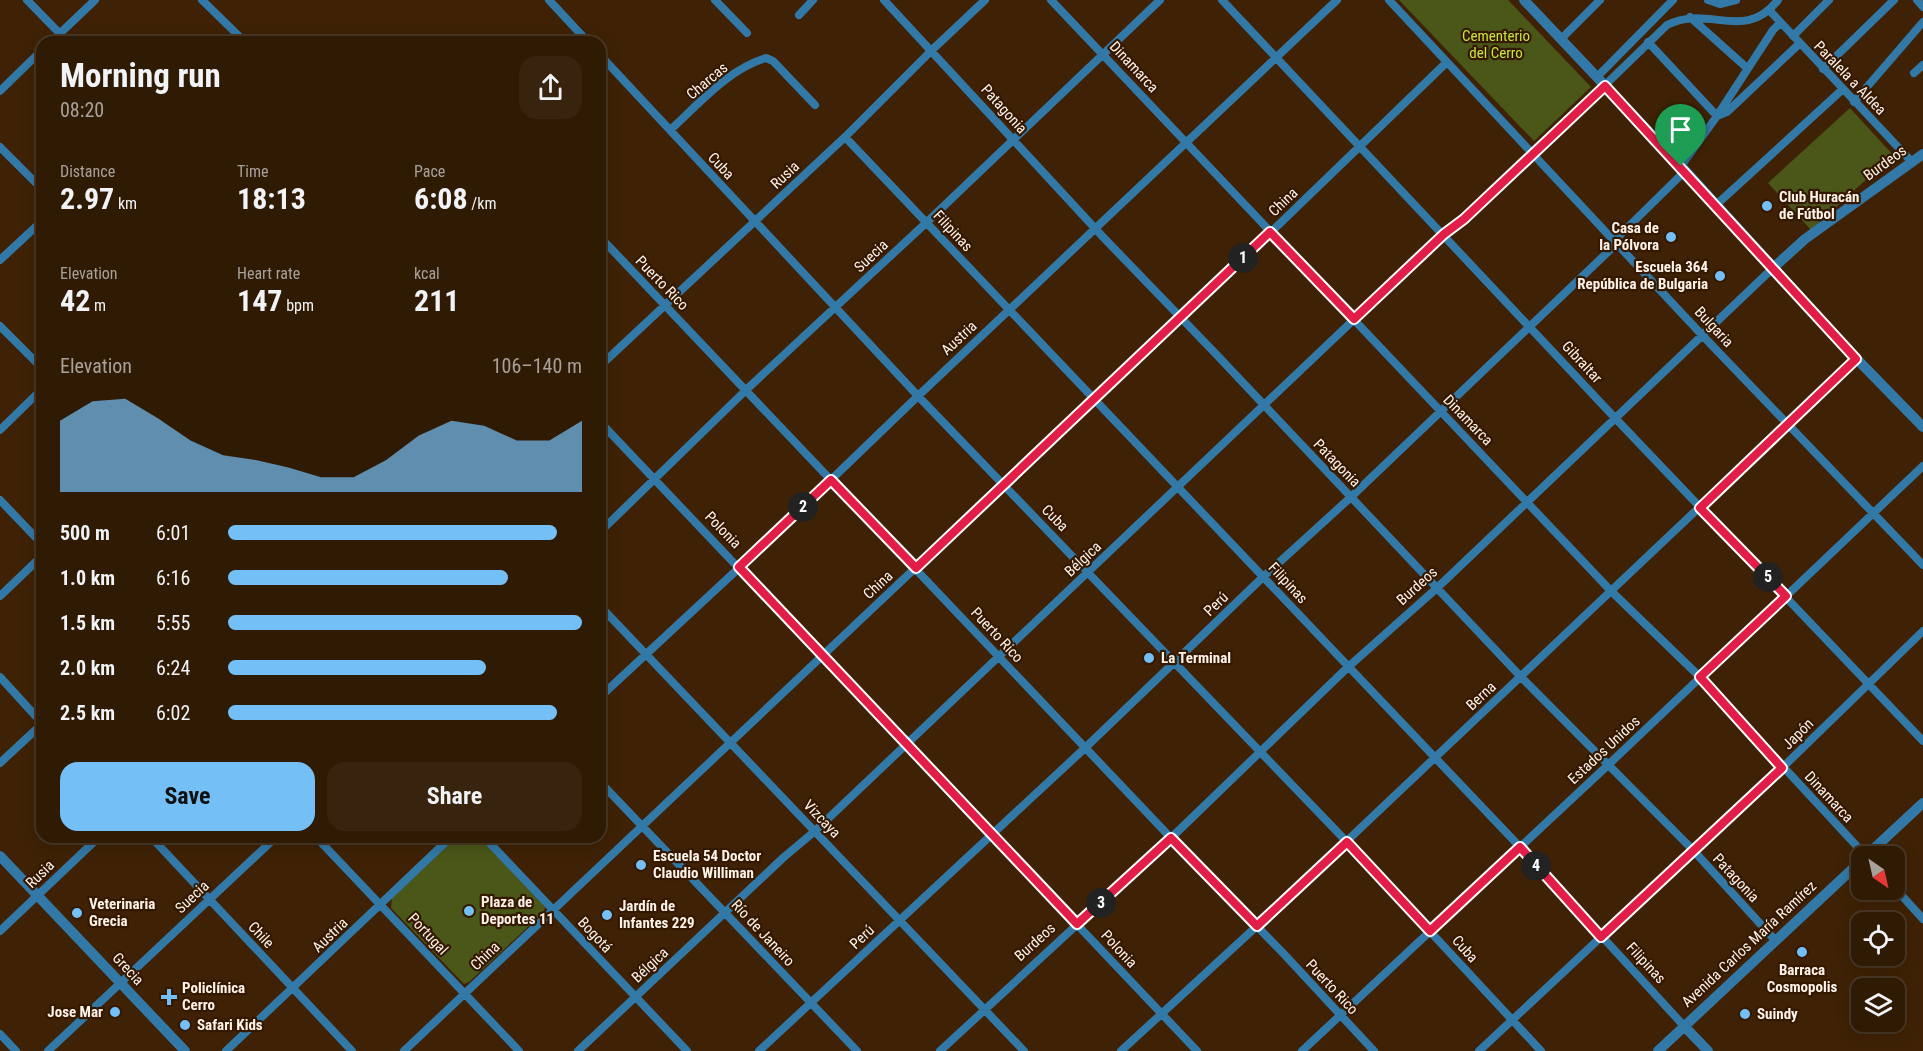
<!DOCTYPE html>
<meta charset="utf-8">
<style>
:root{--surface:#2f1a04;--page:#37230e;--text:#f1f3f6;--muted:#a7a19a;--line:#4a3826;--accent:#74c0f6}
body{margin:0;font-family:"Roboto Condensed",sans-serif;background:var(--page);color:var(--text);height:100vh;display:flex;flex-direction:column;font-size:22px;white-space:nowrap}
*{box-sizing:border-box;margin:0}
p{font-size:20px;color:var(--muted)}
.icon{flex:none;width:33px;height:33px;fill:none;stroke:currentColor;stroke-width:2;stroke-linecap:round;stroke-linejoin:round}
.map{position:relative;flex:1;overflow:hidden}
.panel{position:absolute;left:36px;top:36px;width:570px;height:807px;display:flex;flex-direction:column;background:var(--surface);border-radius:18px;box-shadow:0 3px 15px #0003,0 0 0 2px var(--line)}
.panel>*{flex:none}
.needle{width:39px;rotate:146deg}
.fabs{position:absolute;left:1851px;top:846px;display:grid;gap:12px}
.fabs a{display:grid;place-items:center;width:54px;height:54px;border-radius:12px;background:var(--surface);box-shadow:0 3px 15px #0003,0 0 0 2px var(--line);font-size:30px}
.pin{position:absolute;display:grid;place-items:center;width:51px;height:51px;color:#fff;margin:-62px -26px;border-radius:50% 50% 50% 0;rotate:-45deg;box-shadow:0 0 6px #0007}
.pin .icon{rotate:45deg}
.km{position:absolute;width:30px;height:30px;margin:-15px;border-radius:50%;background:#222;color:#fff;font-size:16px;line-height:30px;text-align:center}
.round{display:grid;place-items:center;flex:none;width:63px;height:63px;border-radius:18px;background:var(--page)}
.overview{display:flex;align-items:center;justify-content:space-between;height:102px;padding:0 24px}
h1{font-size:33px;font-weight:700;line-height:45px}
.metrics{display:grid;grid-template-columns:repeat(3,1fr);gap:9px;height:102px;padding:6px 24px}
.metrics div{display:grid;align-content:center}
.metrics b{font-size:30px;font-weight:700}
.metrics small{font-size:16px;font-weight:400}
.metrics p{font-size:16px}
.chart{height:168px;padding:12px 24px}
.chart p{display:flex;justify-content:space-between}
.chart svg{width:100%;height:108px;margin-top:6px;fill:var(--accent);opacity:.7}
.button{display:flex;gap:12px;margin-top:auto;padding:12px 24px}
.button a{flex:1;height:69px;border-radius:18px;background:var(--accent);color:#111;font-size:24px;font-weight:700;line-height:69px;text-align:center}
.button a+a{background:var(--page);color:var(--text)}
ul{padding:0 24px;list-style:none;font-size:20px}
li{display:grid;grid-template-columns:96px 72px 1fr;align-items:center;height:45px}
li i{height:15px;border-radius:8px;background:var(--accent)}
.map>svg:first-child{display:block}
</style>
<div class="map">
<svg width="1923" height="1051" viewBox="0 0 1923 1051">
<rect width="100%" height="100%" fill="#3f2205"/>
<path fill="#4a5719" d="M1399,0h109l83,87 -57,54z
M1850,108l43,47 -82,75 -43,-47z
M457,837h23l65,70 -1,5 -75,70 -5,2 -73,-76 1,-10z"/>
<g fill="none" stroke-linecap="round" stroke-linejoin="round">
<path stroke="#3379a7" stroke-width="8" d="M27,0l41,42
M202,0l43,42
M549,0l39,42
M715,0l32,33
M884,0l219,237 111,115 307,325 172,173 82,90
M1051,0l560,591 89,86 166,179
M1222,0l393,418 308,323
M1389,0l313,335 221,230
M1708,0l12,4 16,-4
M1917,0l6,7
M1770,11l142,151
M799,15l14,-15
M1690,17l57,51
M1793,36l36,-36
M1561,39l39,-39
M51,42l44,-42
M1648,42l69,74 10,-4 72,-68
M600,55l318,341 429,446 194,209
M1823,69l71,-69
M1914,73l9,-8
M1597,77l76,-77
M0,91l42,-41
M1854,102l69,-80
M670,130c28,-25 58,-61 96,-72l7,3 42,44
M845,137l675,710 164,179
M0,147l42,42
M1681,166l36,-50 56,-86 7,-7
M1716,205l127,-116
M600,237l571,601 112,115 91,98
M0,260l42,-39
M0,326l42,42
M600,366l245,-229 87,-87 53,-50
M600,422l597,629
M0,430l42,-41
M0,500l42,44
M600,532l146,-142 180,-167 234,-223
M0,596l42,-40
M600,606c141,149 283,297 424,445
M0,677l42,46
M600,697l154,-143 164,-158 419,-396
M0,763l42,-39
M600,782l257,269
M151,837l201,214
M316,837l203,214
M484,837l203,214
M1894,887l29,32
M0,931l99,-94
M0,1034l16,17
M48,1051l228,-214
M226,1051l225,-214
M404,1051l867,-819 175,-169
M578,1051l206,-194 31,-26c210,-198 419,-398 629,-597l20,-15 70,-65 133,-129c43,-21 77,18 111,-25
M759,1051l326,-303 177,-170 89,-81 260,-248 9,-14 65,-64
M940,1051l231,-213 176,-170 90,-80 336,-320
M1121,1051l136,-125 599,-567
M1302,1051l305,-285 316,-300
M1479,1051l303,-283 141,-137"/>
<path stroke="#3379a7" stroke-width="10" d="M1524,0l157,166 168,185 74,76
M1773,268l32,-29 118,-85
M0,856l185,195
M1866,856l57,-53
M1684,1026l24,25
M1658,1051l204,-191"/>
</g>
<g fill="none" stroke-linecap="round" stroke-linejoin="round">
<defs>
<path id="route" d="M1605,86l251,273 -156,149 86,88 -86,81 82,91 -181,169 -81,-90 -90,84 -83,-89 -90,84 -86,-88 -94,86 -338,-357 92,-87 85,88 354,-336 84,87 90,-85 20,-15z"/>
</defs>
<use href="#route" stroke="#fff" stroke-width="12"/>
<use href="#route" stroke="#e11d48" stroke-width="8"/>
</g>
<g fill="#74c0f6" stroke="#341800" stroke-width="2">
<circle cx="1767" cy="206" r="6"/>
<circle cx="1671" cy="237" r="6"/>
<circle cx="1720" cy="276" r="6"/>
<circle cx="1149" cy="658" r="6"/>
<circle cx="641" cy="865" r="6"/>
<circle cx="469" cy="911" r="6"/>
<circle cx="77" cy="913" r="6"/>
<circle cx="607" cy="915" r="6"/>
<circle cx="1802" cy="952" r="6"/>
<path d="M166 988h6v6h6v6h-6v6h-6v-6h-6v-6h6z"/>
<circle cx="115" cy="1012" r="6"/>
<circle cx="1745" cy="1014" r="6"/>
<circle cx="185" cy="1025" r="6"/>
</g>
<g text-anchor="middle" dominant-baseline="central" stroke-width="4.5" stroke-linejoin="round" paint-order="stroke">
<g font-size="15" fill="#c6e738" stroke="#341800">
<text x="1496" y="36">Cementerio<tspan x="1496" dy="17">del Cerro</tspan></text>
</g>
<g font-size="15" fill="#fef2e9" stroke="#341800">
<text transform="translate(1134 67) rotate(47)">Dinamarca</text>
<text transform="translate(1850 78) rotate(46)">Paralela a Aldea</text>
<text transform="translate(707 81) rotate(-40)">Charcas</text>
<text transform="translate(1004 109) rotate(48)">Patagonia</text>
<text transform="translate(1885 163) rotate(-36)">Burdeos</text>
<text transform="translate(721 166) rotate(47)">Cuba</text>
<text transform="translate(785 175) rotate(-43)">Rusia</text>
<text transform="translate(1283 202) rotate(-44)">China</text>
<text transform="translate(953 231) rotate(47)">Filipinas</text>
<text transform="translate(871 256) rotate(-43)">Suecia</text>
<text transform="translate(662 283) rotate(46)">Puerto Rico</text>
<text transform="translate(1714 327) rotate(47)">Bulgaria</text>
<text transform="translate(959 338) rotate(-43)">Austria</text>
<text transform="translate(1582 362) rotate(47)">Gibraltar</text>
<text transform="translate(1468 420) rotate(46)">Dinamarca</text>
<text transform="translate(1337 463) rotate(46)">Patagonia</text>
<text transform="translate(1055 518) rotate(45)">Cuba</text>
<text transform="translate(723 530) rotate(46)">Polonia</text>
<text transform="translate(1083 559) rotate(-43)">Bélgica</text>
<text transform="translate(1288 583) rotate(47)">Filipinas</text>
<text transform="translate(878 585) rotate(-43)">China</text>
<text transform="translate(1417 586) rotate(-42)">Burdeos</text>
<text transform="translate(1216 604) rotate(-44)">Perú</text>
<text transform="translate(997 635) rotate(47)">Puerto Rico</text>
<text transform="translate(1481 696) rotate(-43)">Berna</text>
<text transform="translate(1798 734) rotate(-45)">Japón</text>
<text transform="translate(1604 750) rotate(-43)">Estados Unidos</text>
<text transform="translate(1829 797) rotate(47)">Dinamarca</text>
<text transform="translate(822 819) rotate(46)">Vizcaya</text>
<text transform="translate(40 874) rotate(-44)">Rusia</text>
<text transform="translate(1736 878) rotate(47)">Patagonia</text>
<text transform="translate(192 897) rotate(-43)">Suecia</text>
<text transform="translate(763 933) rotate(47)">Río de Janeiro</text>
<text transform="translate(428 934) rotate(47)">Portugal</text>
<text transform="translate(261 935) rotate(47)">Chile</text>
<text transform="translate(330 935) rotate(-44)">Austria</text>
<text transform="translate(595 935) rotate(47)">Bogotá</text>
<text transform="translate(862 937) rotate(-43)">Perú</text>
<text transform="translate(1035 942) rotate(-42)">Burdeos</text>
<text transform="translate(1749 944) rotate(-43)">Avenida Carlos María Ramírez</text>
<text transform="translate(1119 949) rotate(47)">Polonia</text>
<text transform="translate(1465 949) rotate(48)">Cuba</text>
<text transform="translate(485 956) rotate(-44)">China</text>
<text transform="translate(1646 963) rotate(47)">Filipinas</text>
<text transform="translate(650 965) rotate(-43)">Bélgica</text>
<text transform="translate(128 969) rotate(47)">Grecia</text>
<text transform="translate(1332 987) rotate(47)">Puerto Rico</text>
</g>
<g font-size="15" font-weight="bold" fill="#fef2e9" stroke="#341800" text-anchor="start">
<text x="1779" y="197">Club Huracán<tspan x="1779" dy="17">de Fútbol</tspan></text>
<text x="1659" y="228" text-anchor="end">Casa de<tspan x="1659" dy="17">la Pólvora</tspan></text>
<text x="1708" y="267" text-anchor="end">Escuela 364<tspan x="1708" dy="17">República de Bulgaria</tspan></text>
<text x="1161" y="658">La Terminal</text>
<text x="653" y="856">Escuela 54 Doctor<tspan x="653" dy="17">Claudio Williman</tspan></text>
<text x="481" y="902">Plaza de<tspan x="481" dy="17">Deportes 11</tspan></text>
<text x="89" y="904">Veterinaria<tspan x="89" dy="17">Grecia</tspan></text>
<text x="619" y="906">Jardín de<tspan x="619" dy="17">Infantes 229</tspan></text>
<text x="1802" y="970" text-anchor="middle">Barraca<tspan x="1802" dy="17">Cosmopolis</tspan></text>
<text x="182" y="988">Policlínica<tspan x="182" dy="17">Cerro</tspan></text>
<text x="103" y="1012" text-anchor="end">Jose Mar</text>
<text x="1757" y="1014">Suindy</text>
<text x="197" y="1025">Safari Kids</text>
</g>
</g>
</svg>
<div class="fabs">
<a><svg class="needle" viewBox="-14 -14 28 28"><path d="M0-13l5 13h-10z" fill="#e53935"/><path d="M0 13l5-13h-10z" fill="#a7a19a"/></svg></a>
<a><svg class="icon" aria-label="locate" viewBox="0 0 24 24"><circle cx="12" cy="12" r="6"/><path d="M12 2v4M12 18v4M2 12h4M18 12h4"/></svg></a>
<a><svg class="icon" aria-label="layers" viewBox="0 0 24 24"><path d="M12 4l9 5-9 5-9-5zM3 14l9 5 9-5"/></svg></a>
</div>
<div class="pin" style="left:1681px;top:166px;background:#1e9e55"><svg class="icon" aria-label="arrive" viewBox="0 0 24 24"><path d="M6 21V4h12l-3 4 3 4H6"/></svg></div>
<b class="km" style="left:1243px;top:258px">1</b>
<b class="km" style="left:803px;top:507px">2</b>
<b class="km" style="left:1101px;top:903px">3</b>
<b class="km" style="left:1536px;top:866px">4</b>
<b class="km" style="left:1768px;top:577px">5</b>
<section class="panel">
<div class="overview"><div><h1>Morning run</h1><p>08:20</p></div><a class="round"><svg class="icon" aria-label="share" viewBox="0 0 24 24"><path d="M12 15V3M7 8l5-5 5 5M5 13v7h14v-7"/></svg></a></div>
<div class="metrics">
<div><p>Distance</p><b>2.97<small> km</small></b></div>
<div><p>Time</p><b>18:13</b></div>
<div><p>Pace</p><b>6:08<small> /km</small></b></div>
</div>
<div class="metrics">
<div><p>Elevation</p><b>42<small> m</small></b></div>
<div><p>Heart rate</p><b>147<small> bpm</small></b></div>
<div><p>kcal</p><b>211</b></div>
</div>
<div class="chart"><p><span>Elevation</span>106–140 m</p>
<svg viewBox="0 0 160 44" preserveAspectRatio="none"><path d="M0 44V15L10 7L20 6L30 14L40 23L50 29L60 31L70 34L80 38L90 38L100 31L110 21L120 15L130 17L140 23L150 23L160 15V44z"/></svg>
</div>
<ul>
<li><b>500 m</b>6:01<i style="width:93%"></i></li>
<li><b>1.0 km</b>6:16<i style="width:79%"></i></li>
<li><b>1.5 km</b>5:55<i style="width:100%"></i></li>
<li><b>2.0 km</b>6:24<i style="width:73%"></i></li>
<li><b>2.5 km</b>6:02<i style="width:93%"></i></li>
</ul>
<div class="button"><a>Save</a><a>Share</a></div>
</section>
</div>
